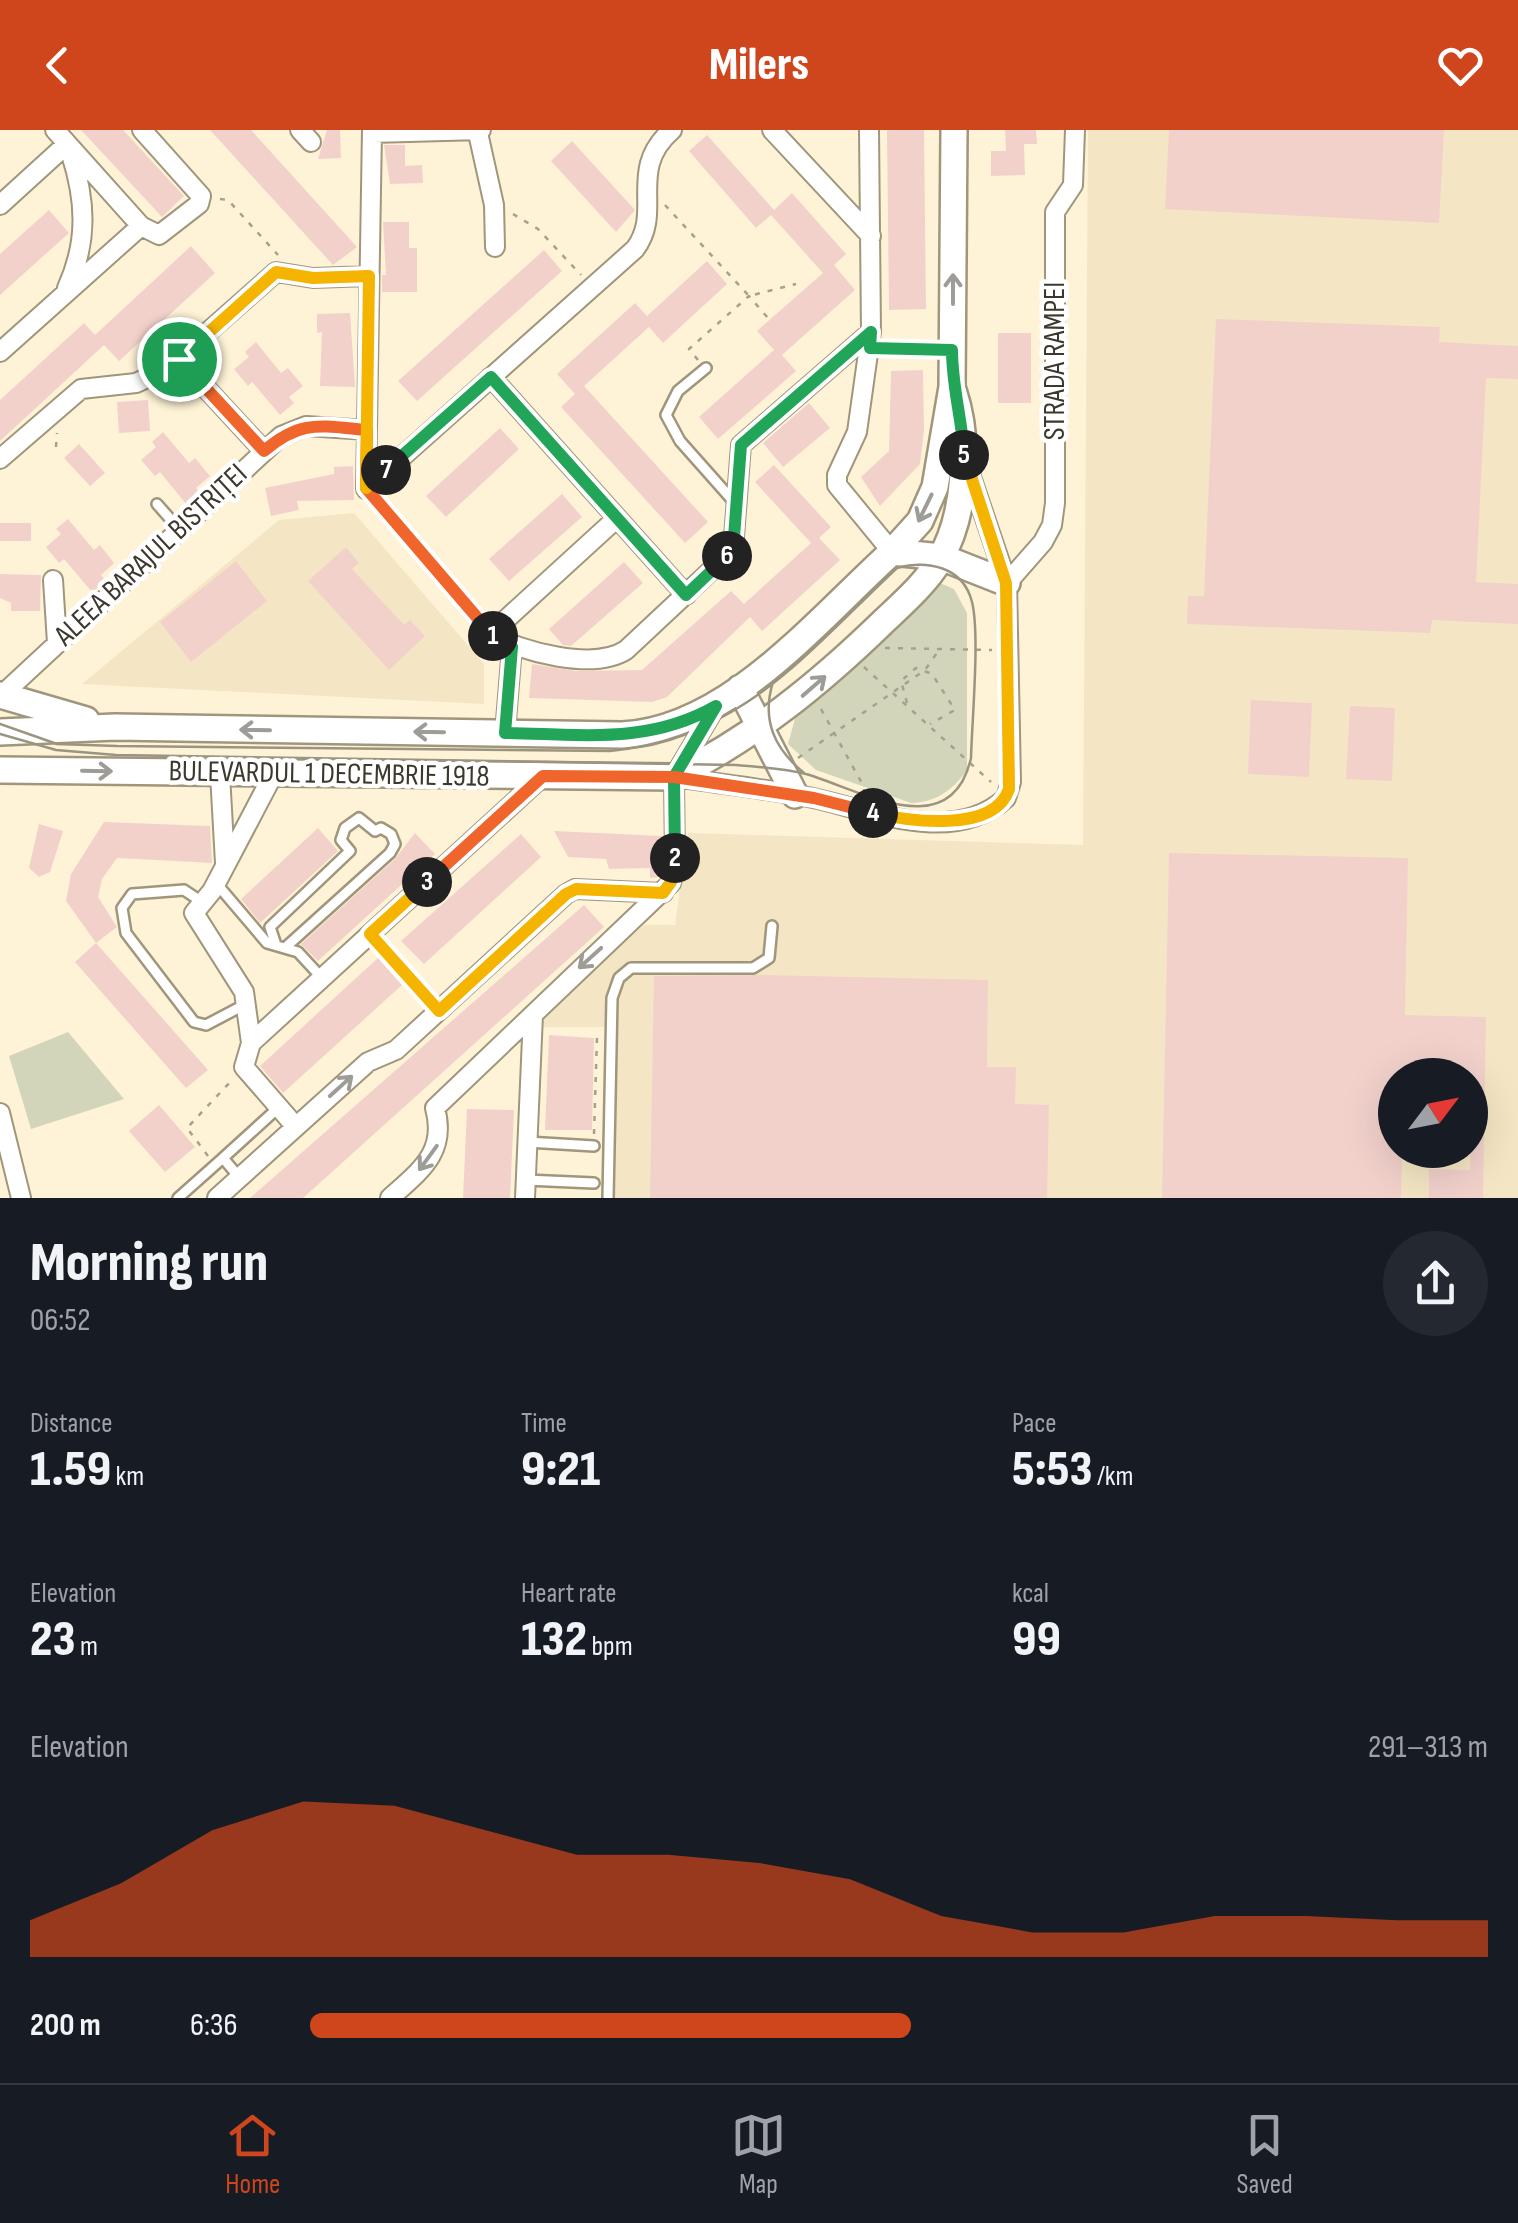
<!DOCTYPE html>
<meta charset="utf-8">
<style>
:root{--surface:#171b24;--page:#242831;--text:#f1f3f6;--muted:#9ea1a6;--line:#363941;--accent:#cf461c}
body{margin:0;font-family:"Sofia Sans Condensed",sans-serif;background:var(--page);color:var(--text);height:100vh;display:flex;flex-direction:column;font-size:38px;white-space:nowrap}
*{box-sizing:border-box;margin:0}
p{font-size:32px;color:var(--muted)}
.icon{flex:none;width:55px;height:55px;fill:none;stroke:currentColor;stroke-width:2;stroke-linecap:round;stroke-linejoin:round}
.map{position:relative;height:1068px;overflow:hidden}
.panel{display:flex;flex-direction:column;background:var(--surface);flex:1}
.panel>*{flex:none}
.needle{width:65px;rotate:58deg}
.fabs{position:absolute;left:1378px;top:928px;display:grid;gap:20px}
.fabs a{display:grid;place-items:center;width:110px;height:110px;border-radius:50%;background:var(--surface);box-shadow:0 10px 40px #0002;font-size:50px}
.pin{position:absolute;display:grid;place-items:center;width:85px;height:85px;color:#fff;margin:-42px;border:5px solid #fff;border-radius:50%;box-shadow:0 2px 10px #0007}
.km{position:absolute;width:50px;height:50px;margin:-25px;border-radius:50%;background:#222;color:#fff;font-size:28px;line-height:50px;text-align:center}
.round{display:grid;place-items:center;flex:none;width:105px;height:105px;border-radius:52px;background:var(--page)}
.head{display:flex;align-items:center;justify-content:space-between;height:170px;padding:0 30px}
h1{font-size:55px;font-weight:800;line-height:75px}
.metrics{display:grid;grid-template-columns:repeat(3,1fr);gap:15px;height:170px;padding:10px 30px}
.metrics div{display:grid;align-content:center}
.metrics b{font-size:50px;font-weight:800}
.metrics small{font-size:28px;font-weight:400}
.metrics p{font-size:28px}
.chart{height:280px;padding:20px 30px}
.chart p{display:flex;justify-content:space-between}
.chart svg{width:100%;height:180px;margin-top:10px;fill:var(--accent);opacity:.7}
ul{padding:0 30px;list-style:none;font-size:32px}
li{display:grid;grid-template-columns:160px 120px 1fr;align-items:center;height:75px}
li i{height:25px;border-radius:12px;background:var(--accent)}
header{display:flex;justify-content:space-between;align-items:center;height:130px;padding:0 30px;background:var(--accent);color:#fff;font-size:45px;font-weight:800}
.tab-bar{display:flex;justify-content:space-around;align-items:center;height:140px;border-top:2px solid var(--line);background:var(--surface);font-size:28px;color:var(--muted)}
.tab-bar a{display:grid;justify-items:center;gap:5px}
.tab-bar .active{color:var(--accent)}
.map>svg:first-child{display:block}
</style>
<header><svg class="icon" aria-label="back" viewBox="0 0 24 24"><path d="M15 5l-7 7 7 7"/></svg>Milers<svg class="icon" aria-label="heart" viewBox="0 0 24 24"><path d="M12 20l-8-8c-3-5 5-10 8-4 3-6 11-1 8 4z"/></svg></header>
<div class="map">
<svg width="1518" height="1068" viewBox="0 0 1518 1068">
<rect width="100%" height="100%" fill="#fef3d7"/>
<path fill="#f4e6c4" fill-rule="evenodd" d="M1088,0h430v1068h-916l3,-171h-64l1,-11 102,-91h31l13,-92 395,12zM1395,945h75v75h-75z
M354,383l130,151v40l-402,-20 197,-164z"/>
<path fill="#d3d5bb" d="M940,453l14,6 13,24v157c-15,21 -31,32 -56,33l-95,-33 -28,-26 8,-29 135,-129z
M68,902l56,67 -93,30 -22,-73z"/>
<path fill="#f2d1cb" d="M81,0h42l61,66 -22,21z
M210,0h41l106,117 -24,18z
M327,0h13l1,28 -23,1z
M887,0h37l2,179 -37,1z
M1005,0h31l1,14h-13l1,31 -34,1v-25h15z
M1169,0h275l-5,93 -274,-14z
M707,5l67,75 18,-17 54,61 -12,11 21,25 -73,65 14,16 -78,68 -19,-22 75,-67 -17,-19 66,-58 -52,-58 -15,13 -67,-77z
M572,11l63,69 -19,22 -65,-71z
M384,15h21v21l17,-1 1,18 -33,1z
M49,80l20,23 -69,62v-41z
M383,92h26v26h8v44h-35v-17h4z
M191,116l24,27 -96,88 -15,-16 -104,96v-41l84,-77 11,12z
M544,120l18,21 -145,130 -19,-20z
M707,131l20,23 -64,59 -14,-16 -65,59 124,136 -23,21 -124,-136 14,-13 -18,-20 78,-71 12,13z
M350,183l5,74 -35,-1 2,-54 -5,1v-19z
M1216,189l224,8 -1,15 79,4v33l-32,-1 -10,204 42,2v40l-86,-4 -2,13 -243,-9 1,-28h16z
M998,203h33v70h-33z
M256,212l25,31 7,-5 15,18 -14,11 5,6 -14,12 -28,-33 -4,4 -14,-17 15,-12 -4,-5z
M923,240l1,60 -4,34 -40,42 -19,-29 28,-26 2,-80z
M148,270l2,31 -31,2 -2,-31z
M809,273l21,25 -47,39 -20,-24z
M500,298l19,21 -73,68 -20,-21z
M163,302l26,31 6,-5 15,18 -14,12 5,5 -14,12 -27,-33 -5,4 -14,-16 15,-13 -4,-5z
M79,314l26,29 -15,13 -26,-28z
M774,335l57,62 -12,11 21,22 -78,71 -12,-14 -83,80 -15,5 -123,-4 3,-34 44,7 66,-1 89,-79 13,13 67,-61 -56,-61z
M353,336l1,34 -57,1 2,9 -28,6 -6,-28 69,-14v-7z
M562,364l20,23 -73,64 -20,-22z
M68,389l26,31 6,-5 14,18 -13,12 5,6 -14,11 -28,-33 -5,4 -13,-16 15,-13 -5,-5z
M0,393h31v18h-31z
M346,417l13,16 -7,6 52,56 6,-5 15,16 -36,34 -81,-89z
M236,431l31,40 -76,61 -31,-40z
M624,432l19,21 -72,63 -8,-1 -14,-16z
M0,444l41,1 -1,36h-29v-8l-11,-5z
M1251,570l61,3 -3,74 -61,-3z
M1350,576l45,2 -3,73 -46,-2z
M104,692l106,4 2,37 -95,-5 -15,21 -4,18 19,30 -21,16 -30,-42 5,-27z
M39,694l24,7 -13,41 -11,5 -10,-9z
M318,698l20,23 -78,72 -19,-24z
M554,701l108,5 -3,41 -9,1v-10l-41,1 -3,-10 -38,-2z
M415,703l20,21 -117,107 -17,-17 94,-85z
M521,704l20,23 -117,107 -23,-23z
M1169,723l239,5 -3,157 81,2 -3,181h-54v-29l41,1v-95h-75v75h7l-1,48h-239z
M584,775l20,22 -301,271h-53z
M96,813l112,127 -22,18 -111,-126z
M378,828l24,27 -119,108 -23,-27z
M757,845l231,5 -1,87h29l-1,37 34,1 -2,93h-397l4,-222z
M549,905l45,3 -2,92h-47z
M159,975l36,42 -30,25 -36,-41z
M467,979l47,1 -4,88h-47z"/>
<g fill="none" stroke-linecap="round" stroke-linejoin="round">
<defs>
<path id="lane" d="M706,238l-28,23 -12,24 14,26 55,62
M157,374l22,25
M216,753l51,60 31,9 24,26
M202,772l-18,-12 -52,4 -10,14 4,25 68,89 12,3 40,-21
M371,805l68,76
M276,815l-6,-18 80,-76 -9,-11 4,-12 14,-10 16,13 6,-3 10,6 4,10 -5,9 -103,93
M527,1012l67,4
M223,1028l55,-50
M526,1050l68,3
M178,1068l45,-40 16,19
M608,1068l4,-200 7,-20 12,-10h122l16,-10 3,-32"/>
<path id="street" d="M55,0l86,96 18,9 40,-31 2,-8 -59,-66
M300,0l11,12
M772,0l99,106
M869,0l2,202 -14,100 -20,43v10l55,67
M372,3l109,-3
M478,3l16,72 1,42
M0,75l67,-61
M67,158c21,-46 19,-87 4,-134
M0,222l141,-126
M179,229l85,92
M491,247l195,218
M0,329l81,-70 55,-6 30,-14 110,-97 37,6 56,-2
M366,359l269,-240c29,-38 -9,-79 37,-119
M366,359l6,-359
M617,388l-127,116c31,18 104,37 136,16l107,-100 8,-105 130,-113
M53,450l4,63
M1007,453l36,-41 9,-17 3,-22v-291l18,-27 2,-55
M2,565l279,-259 25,-10 61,4
M505,603l7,-86
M220,644l5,89
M675,647c45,7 92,12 138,21 60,13 140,48 193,0l5,-16 -4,-199 -39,-115
M251,913l-7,-51 -50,-79 18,-22 62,-118
M0,983l21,85
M296,997l-52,-60 7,-24 292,-267
M217,1068l151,-136 28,-12 170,-156 9,-5 88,4
M390,1068c31,-28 57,-46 45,-90l236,-225 4,-23 -1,-83 42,-71
M525,1068l8,-183"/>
<path id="secondary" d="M892,422l49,5 66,26
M740,558l55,107
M0,565l86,25
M0,602l115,-5 507,8c106,-5 195,-115 270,-183l28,-31 15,-34 17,-100 2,-257
M0,640l674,7c80,-40 145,-93 208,-154 20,-19 43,-39 57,-62 28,-47 31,-121 14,-171"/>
</defs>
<use href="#lane" stroke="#a0967c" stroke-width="14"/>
<use href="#street" stroke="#a0967c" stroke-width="22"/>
<use href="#secondary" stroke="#a0967c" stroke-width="30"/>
<path stroke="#a8a08c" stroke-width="2.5" stroke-dasharray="5 8" stroke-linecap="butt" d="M220,69l8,1 50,55
M665,75l84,91 47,-12
M513,84l25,15 43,46
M889,219l42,1
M698,230l-9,-11 60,-53 19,22
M56,317l1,-14
M376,371l102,120
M885,518l107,2
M864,537l127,115
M907,573l-6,-22 15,-13 16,6 23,36 -25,14
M821,579l43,78v8
M798,628l127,-88 14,-20
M594,1004l3,-97
M208,1026l-21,-28 46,-49"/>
<use href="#lane" stroke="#fff" stroke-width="9"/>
<use href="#street" stroke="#fff" stroke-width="18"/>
<use href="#secondary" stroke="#fff" stroke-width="25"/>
<path stroke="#9b9480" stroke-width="2.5" d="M773,552c-12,39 2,67 31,91
M0,594l57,20 60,2 493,5c131,-12 196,-98 287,-183 30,-8 66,-2 75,34 8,32 0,118 -1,156 -20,88 -110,32 -165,16 -23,-6 -47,-7 -70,-9l-620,-10 -60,-5 -56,-16"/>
</g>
<defs><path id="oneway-shaft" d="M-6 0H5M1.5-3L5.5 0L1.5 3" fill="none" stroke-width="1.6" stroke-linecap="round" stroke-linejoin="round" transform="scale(2.5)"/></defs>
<g stroke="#9e9c96">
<use href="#oneway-shaft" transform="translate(953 159) rotate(-90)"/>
<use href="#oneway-shaft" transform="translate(925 378) rotate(116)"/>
<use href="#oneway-shaft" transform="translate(814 556) rotate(-41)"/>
<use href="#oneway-shaft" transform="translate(255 600) rotate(-179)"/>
<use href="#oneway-shaft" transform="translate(429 602) rotate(-179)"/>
<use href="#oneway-shaft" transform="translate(97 641) rotate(1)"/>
<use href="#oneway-shaft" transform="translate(590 828) rotate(138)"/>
<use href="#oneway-shaft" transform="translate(341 956) rotate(-42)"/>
<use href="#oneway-shaft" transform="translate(428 1028) rotate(126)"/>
</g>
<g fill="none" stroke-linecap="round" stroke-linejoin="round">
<defs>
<path id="split-1" d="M179,229l85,92c37,-32 57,-25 103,-21l-1,58 127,148"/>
<path id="split-2" d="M493,506l19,11 -7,86c76,1 143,12 211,-27l-42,71 1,81"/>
<path id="split-3" d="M427,752l-57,52 69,77 127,-117 10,-5 87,4 8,-11 4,-24"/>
<path id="split-4" d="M427,752l116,-106 131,1 140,21 59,15"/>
<path id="split-5" d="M873,683c35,8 121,21 136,-24l-3,-206 -42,-128"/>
<path id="split-6" d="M727,426l6,-6 8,-105 130,-113 -1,16 82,2c0,37 10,69 12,105"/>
<path id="split-7" d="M386,340l105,-93 195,218 41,-39"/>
<path id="split-8" d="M179,229l97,-87 37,6 56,-2 -3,212 20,-18"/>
</defs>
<use href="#split-1" stroke="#fff" stroke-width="20"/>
<use href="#split-2" stroke="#fff" stroke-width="20"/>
<use href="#split-3" stroke="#fff" stroke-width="20"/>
<use href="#split-4" stroke="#fff" stroke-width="20"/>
<use href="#split-5" stroke="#fff" stroke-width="20"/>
<use href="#split-6" stroke="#fff" stroke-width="20"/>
<use href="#split-7" stroke="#fff" stroke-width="20"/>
<use href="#split-8" stroke="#fff" stroke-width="20"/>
<use href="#split-1" stroke="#f0652b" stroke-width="12"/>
<use href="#split-2" stroke="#22a559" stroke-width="12"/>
<use href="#split-3" stroke="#f5b400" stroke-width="12"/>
<use href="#split-4" stroke="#f0652b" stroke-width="12"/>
<use href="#split-5" stroke="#f5b400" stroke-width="12"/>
<use href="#split-6" stroke="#22a559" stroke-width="12"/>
<use href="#split-7" stroke="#22a559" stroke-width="12"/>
<use href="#split-8" stroke="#f5b400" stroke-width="12"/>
</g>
<g text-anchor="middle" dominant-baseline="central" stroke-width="9" stroke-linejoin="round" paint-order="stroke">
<g font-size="30" fill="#3c382d" stroke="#fff">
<text transform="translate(1055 231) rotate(-90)">STRADA RAMPEI</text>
<text transform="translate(151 425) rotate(-43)">ALEEA BARAJUL BISTRIȚEI</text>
<text transform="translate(329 644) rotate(1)">BULEVARDUL 1 DECEMBRIE 1918</text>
</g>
</g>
</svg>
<div class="fabs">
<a><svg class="needle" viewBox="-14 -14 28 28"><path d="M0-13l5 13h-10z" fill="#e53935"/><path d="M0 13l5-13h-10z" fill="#9ea1a6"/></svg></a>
</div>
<div class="pin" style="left:179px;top:229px;background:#1e9e55"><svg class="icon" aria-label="arrive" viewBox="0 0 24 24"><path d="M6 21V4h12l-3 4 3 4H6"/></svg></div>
<b class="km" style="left:493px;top:506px">1</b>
<b class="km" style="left:675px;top:728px">2</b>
<b class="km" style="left:427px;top:752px">3</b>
<b class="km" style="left:873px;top:683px">4</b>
<b class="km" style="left:964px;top:325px">5</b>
<b class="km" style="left:727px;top:426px">6</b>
<b class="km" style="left:386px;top:340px">7</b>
</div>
<section class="panel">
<div class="head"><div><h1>Morning run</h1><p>06:52</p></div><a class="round"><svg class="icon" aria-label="share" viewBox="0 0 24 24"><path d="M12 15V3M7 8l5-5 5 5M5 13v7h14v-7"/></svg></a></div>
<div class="metrics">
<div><p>Distance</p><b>1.59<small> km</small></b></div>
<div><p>Time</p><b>9:21</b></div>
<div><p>Pace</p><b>5:53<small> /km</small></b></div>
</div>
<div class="metrics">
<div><p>Elevation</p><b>23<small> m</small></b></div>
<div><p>Heart rate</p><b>132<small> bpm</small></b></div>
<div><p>kcal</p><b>99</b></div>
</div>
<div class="chart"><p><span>Elevation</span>291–313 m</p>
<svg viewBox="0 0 160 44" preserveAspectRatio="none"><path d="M0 44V35L10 26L20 13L30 6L40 7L50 13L60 19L70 19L80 21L90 25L100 34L110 38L120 38L130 34L140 34L150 35L160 35V44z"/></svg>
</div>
<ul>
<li><b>200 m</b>6:36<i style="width:51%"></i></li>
</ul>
</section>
<nav class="tab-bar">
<a class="active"><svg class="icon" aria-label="home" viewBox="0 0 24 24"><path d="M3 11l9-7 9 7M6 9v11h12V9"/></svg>Home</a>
<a><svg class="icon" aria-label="map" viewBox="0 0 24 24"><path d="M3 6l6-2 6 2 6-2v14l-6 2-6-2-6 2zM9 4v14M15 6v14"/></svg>Map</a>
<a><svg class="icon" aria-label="saved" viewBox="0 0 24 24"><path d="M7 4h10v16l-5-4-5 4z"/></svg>Saved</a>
</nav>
